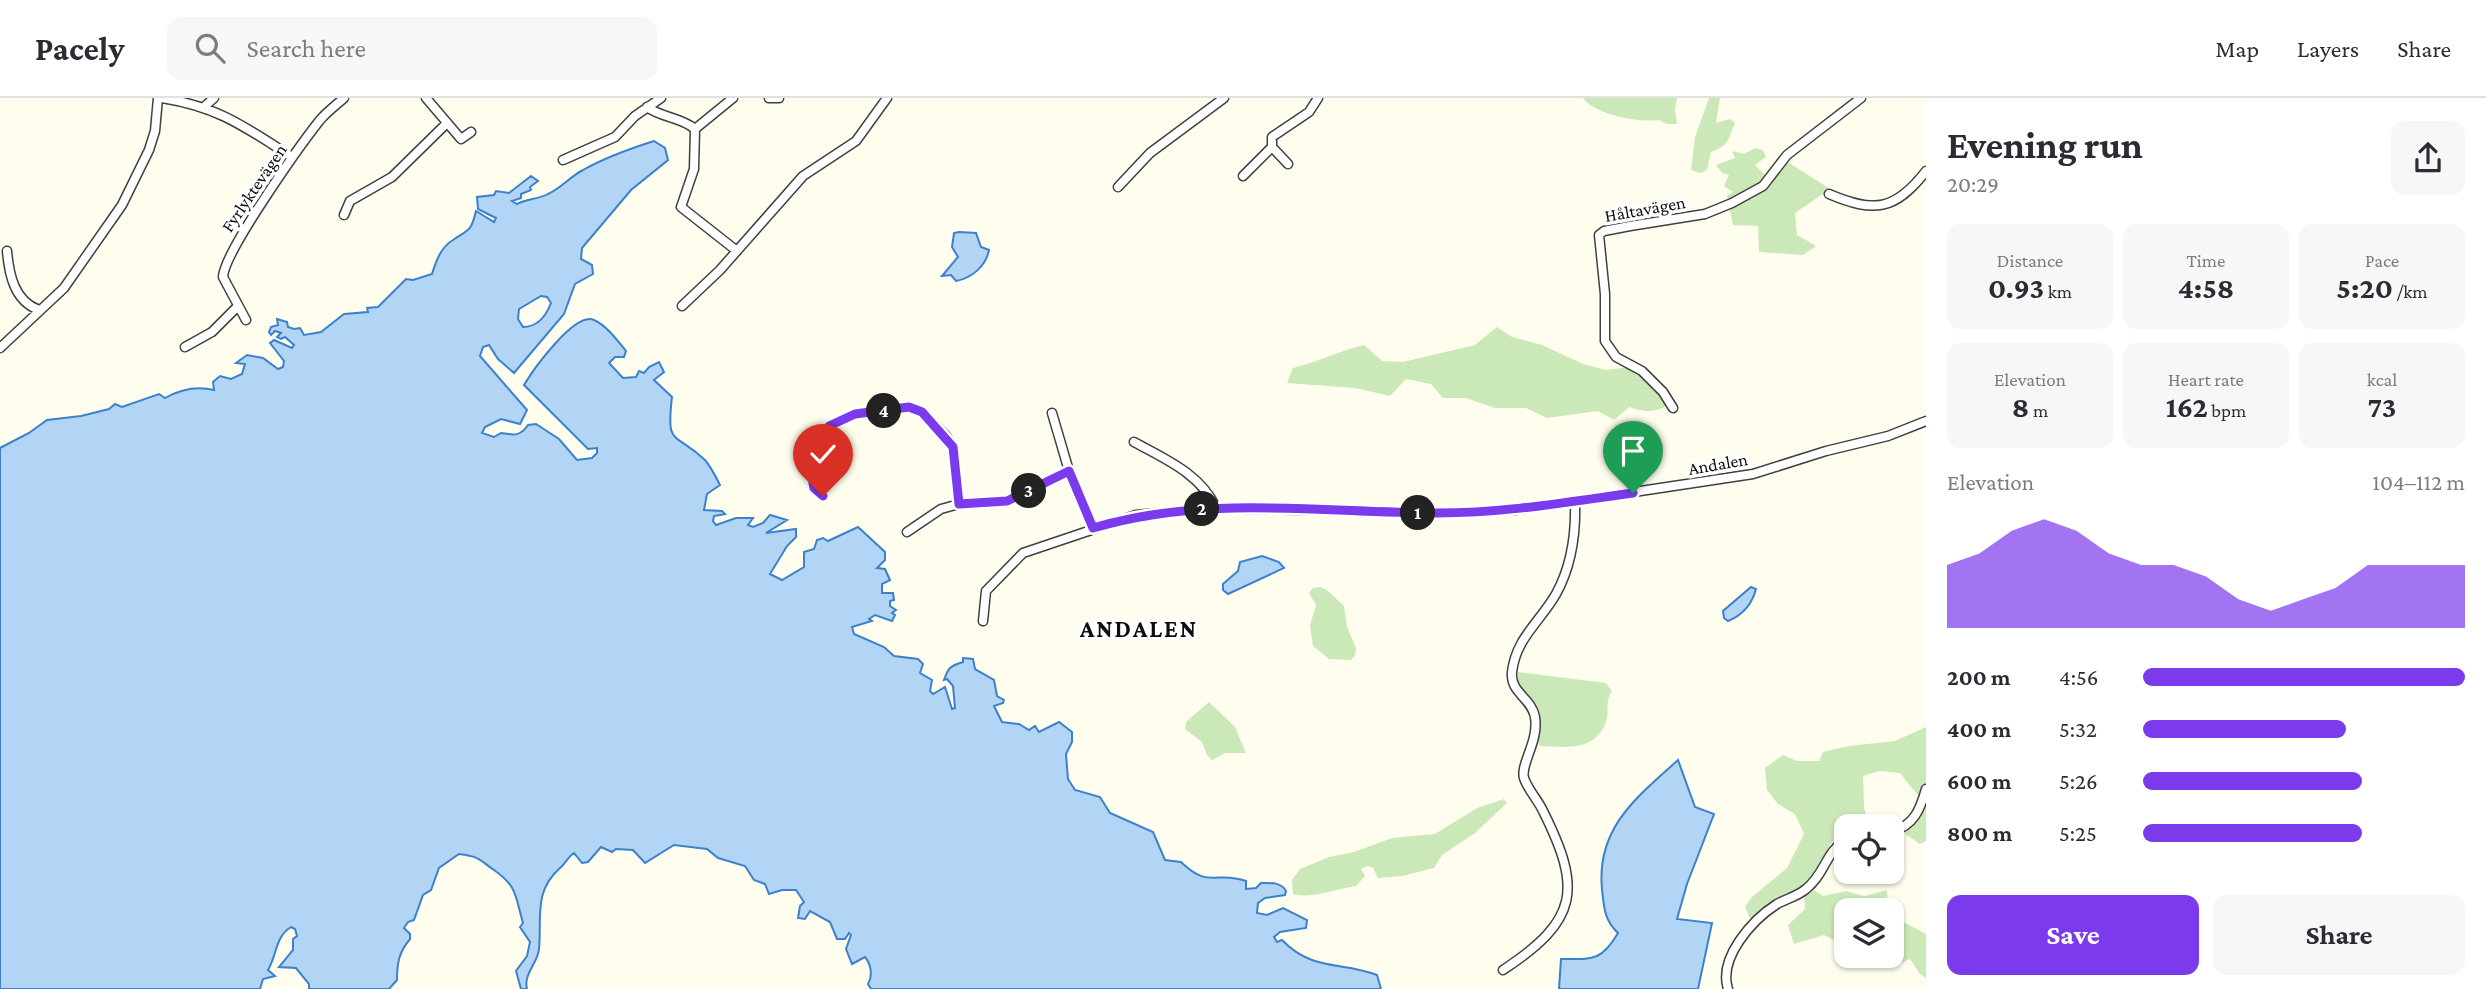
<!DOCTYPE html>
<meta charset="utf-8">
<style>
:root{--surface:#fff;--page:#f7f7f7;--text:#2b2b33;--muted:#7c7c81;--line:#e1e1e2;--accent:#7c3aed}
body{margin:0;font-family:"Crimson Pro",serif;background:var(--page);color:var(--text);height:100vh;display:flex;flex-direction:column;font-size:26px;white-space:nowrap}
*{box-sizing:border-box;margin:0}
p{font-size:23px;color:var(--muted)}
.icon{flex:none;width:38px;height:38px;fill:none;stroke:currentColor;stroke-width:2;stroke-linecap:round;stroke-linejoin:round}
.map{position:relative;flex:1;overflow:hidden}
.panel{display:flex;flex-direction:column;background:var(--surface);width:560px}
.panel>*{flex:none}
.controls{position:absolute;left:1834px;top:716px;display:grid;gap:14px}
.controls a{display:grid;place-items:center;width:70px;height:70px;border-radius:14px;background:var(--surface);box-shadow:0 2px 5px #0004;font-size:35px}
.pin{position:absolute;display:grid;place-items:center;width:60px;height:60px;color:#fff;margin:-72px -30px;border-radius:50% 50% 50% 0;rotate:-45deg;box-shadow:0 0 7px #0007}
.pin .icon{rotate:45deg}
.km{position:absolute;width:35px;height:35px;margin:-18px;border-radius:50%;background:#222;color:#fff;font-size:19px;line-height:35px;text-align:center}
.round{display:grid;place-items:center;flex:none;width:74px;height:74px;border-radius:14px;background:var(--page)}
.head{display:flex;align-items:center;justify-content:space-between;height:119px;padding:0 21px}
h1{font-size:38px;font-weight:700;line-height:52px}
.stats{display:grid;grid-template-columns:repeat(3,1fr);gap:10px;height:119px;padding:7px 21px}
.stats div{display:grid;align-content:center;border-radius:14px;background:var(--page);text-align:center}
.stats b{font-size:30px;font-weight:700}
.stats small{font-size:19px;font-weight:400}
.stats p{font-size:19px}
.chart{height:196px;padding:14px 21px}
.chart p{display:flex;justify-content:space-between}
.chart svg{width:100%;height:126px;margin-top:7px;fill:var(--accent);opacity:.7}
.primary-button{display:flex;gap:14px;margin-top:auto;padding:14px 21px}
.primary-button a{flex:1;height:80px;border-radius:14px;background:var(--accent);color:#fff;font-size:28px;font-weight:700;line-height:80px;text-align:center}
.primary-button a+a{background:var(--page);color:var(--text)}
ul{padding:0 21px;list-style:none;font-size:23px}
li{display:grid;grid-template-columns:112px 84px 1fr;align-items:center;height:52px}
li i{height:18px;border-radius:9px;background:var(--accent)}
header{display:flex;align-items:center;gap:42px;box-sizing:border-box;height:98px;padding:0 35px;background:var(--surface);border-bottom:2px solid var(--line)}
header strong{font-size:33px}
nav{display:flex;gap:38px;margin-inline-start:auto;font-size:24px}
.search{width:490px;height:63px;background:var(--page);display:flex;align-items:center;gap:18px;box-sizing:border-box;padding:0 24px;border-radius:14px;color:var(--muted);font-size:26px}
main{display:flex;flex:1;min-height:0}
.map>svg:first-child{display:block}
</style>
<header>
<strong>Pacely</strong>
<div class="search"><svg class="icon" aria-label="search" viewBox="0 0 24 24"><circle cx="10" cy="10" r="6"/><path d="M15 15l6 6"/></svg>Search here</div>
<nav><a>Map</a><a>Layers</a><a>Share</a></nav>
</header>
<main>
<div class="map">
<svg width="1926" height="891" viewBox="0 0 1926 891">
<rect width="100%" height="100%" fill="#fffded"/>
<path fill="#cbe8b8" d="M1583,0h94l-2,11 2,15h-10l-8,-4c-21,3 -65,-6 -76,-22z
M1709,0h11l-4,25 14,-4 5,4c-8,17 -4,21 -24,29l-4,18 -7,3 -9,-3 4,-33z
M1755,50l8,2 3,7 -11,8 11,11 14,-19 50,32 -35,24 2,22 19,11 -13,9 -44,-3 -1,-26 -25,-1 -6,-29 6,-4 -9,-6 5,-11 -7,-2 -6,-8 19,-7 -3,-7 12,3z
M1497,229l15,10 30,8 41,19 23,6 25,-3 31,17 6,21c-12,8 -26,7 -39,2l-15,13 -16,-9 -51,7 -21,-10h-31l-29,-10h-23l-12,-14 -25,-5 -16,17 -35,-8 -68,-5 6,-15c25,-6 46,-17 71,-23l18,16 21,1 72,-17z
M1320,489l7,3 17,16 3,21 9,21 -1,7 -4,5 -22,-1 -16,-13 -3,-21 6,-20 -7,-12 4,-5z
M1518,574l88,11 6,8c-8,13 -2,20 -6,31 -11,30 -42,25 -67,24l-1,-26 -21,-35z
M1209,604l26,25 11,26h-21l-13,7 -5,-5 -5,-13 -17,-13 1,-7z
M1926,629v114l-6,3 -15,-10 20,-30 -25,-31 -21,-2 -16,5 1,31 5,19h-23v9l-15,8 -15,32 -8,8 -39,22 -17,18 -7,-16 6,-9 36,-30 17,-34 -9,-20 -17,-10 -11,-14 -2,-22 18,-13 14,6h22l4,-9 26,-6 46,-5z
M1504,701l3,4 -32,30 -33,22 -8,13 -32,8 -24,2 -5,-10 -6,-2 -6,3 4,7 -9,10c-21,3 -42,13 -63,8l-1,-14 8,-11 29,-12 25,-5 38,-14 43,-4 42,-26z
M1814,792l9,6 23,-5 18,5 23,-6 1,20h-42v36l-22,-11 -30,9 -6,-19 17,-16 -1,-13z
M1892,818l34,18v44l-6,-4 -10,-15c-19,9 -28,7 -46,-3h28v-3l9,-4 -2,-17 -7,-4z"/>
<path fill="#b3d5f5" stroke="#3b81cb" stroke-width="2" fill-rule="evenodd" d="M654,43l11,7 3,12 -37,30 -49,58 -1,11 11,6 1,9 -18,10 -11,30 -50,59 -16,-14 -9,-14 -6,2 -3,9 47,54 -7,14 -19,-5 -16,8 -3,6 12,4 7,-4c12,2 19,4 27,-8l8,-1 23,15 18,21 15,-2 5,-5v-5l-9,1 -64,-64c9,-15 51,-74 70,-65 12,5 24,21 32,31l-2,6h-9l-6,6 14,15 13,-1 3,-6 5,2 5,-6 10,-5 5,10 -10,8 18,17c-6,50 2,34 33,63 6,7 11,17 15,25l-13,9 -3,16 18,1 3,3 -11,2 -1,5 3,4 20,-7h17l-5,7 5,2 10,-4 7,-8 17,5 -21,13 30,-4v8l-9,9 -17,28 12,6 22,-13v-15l10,-3 3,-9 6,-2 5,3 30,-14 27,25v8l-8,8 8,1 5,11 -8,4v9h11l1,7 -4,1v5l6,4 -4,3 3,2 -3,6 -17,-6 -6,4 3,2 -20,6 2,7 30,13 10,9 24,3 5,5 -3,9 12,7 -2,11 3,3 12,-7 7,22 3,-1 -2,-22 -6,-7 -3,1c4,-11 5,-14 19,-18v-4l10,1 2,10 19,11 3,16 7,4 -1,3 -9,3 8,16 17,2 10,6 6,-4 4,6 20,-10 13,10v10l-6,12 2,25 7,11 25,7 10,16 43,19 12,28 16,2c29,28 34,8 65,19v8l10,-1 5,-5c10,0 20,-1 25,8l-1,4 -20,3 -7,5 -1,10 10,2 16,-7 24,12 -1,8 -26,4 -6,5 3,5 5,-2c31,32 59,21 95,35l4,14h-510l-3,-5c5,-8 3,-20 -3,-27l-13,7 -6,-15 5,-14 -2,-2 -4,6h-8l-7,-17 -20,-11 -5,8 -7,-1 2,-12 4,-4 -8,-12h-14l-13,4 -4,-10 -11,-4 -9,-14 -27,-8 -11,-9 -33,-4 -29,18 -12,-13 -17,-1 -4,3 -11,-5 -13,15 -6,1 -8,-10c-6,4 -9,11 -14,15 -27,24 -18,50 -21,81 -1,14 -16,25 -12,40h-6l-5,-18 11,-15 3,-14 -10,-15 3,-4c-8,-27 -5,-36 -29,-53 -16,-11 -13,-13 -35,-16l-20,14 -8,22 -8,5 -9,25 -6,2 -4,6 6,6v5c-11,13 -13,24 -13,41l-8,9h-80v-5l-13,-16 -17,-1 14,-17v-11l4,-3 -2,-7 -4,-2c-16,10 -14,28 -23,43l7,6 -12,3 -3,10h-260v-541l29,-15 18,-13 34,-4 28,-7 6,-5 7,3 37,-13 6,4c16,-9 33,-12 49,-8l-1,-8 7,-6 11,3 11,-5 3,-10 -9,-1 11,-8 16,3 15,11 5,-2 1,-6 -14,-18 4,-3 18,8 2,-3 -9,-8 -4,2 -4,-2 4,-4 -6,-2 -4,4 -2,-3 2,-5 7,-2 -1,-6 10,3 1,5 6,2 6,-1 4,7 17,-3 23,-18 24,-2 -1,-4 11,-1 28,-28 7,1 19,-6c4,-13 9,-27 21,-34 16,-11 18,-8 23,-29l18,11 2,-4 -18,-9 -1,-12 17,-2 2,-4 13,2 22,-17 7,5 -8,6 1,3 -10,4v4l-9,3 5,3c9,-5 22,-5 31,-10 12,-5 23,-18 35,-24 21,-12 46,-21 71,-29zM541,198l6,1 4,6c-5,13 -14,24 -28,24l-5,-8 1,-10z
M959,134l17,1 5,14 8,3c-3,16 -17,28 -33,31l-5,-6 -9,1 16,-19 -6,-10 2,-14z
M1262,458l17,6 5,6 -56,26 -5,-4v-6l15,-13 2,-9z
M1751,489l5,2c-4,15 -13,26 -28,32l-4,-3 -1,-7z
M1678,662l17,47 19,7 -27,70 -10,35 35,4 -14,66h-139l2,-30c31,0 40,3 57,-26 -14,-13 -14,-26 -16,-44 -6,-61 35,-92 76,-129z"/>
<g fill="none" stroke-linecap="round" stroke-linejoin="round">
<defs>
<path id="minor" d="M162,0c57,9 83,29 130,59
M426,0l35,41 10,-7
M769,0h10
M205,8l9,-8
M647,9c15,11 34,10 48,22l-1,40 -13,38 56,44
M695,31l38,-31
M1272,49l16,17
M563,62l52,-23 20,-21 26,-18
M1243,78l29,-29v-10l37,-25 9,-14
M1118,89l32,-34 74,-55
M1829,96c45,19 66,17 97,-23
M344,117l6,-14 42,-24 55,-54
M7,153c2,23 7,50 32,59
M682,208l38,-36 83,-94 53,-35 31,-43
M246,222l-23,-43c1,-25 78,-133 97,-157 7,-8 16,-15 24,-22
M185,249l27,-15 25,-25
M0,250l64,-60 58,-83 27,-55 6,-19 3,-33
M1673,310l-10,-16 -21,-21 -26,-14 -11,-16v-47l-6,-59 5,-4 26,-5 75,-12 27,-11 31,-17 24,-31 74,-57
M1052,315l17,58
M1134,344c31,17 67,32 82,66
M823,398l-9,-8 -3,-15 18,-47 26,-12 54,-7 13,5 24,24 7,11 6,57
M907,434l34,-23 18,-5 48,-3 62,-30 24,57
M983,523l3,-30 37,-38 113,-38 80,-7 223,5 76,-3 238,-36 73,-23 62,-15 38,-15
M1892,734c22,-7 28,-22 34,-43
M1503,872c76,-50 79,-81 40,-159 -5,-11 -15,-21 -19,-33 -4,-14 15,-36 11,-61 -4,-20 -25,-24 -23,-45 4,-34 28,-50 44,-78 16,-29 20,-60 19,-92
M1728,891c-10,-31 24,-69 49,-85 9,-5 21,-8 29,-15 19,-15 19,-36 40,-50"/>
</defs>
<use href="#minor" stroke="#404040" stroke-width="11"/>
<use href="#minor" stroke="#fff" stroke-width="8"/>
</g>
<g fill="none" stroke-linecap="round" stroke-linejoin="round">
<defs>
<path id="route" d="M823,398l-9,-8 -3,-15 18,-47 26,-12 54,-7 13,5 31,35 6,57 48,-3 62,-30 24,57c115,-34 228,-15 344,-15 67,0 131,-11 196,-20"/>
</defs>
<use href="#route" stroke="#fff" stroke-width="14"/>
<use href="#route" stroke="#7c3aed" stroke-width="9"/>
</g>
<g text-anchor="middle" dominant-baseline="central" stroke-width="7" stroke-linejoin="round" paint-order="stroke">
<g font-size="18" fill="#0d0d0d" stroke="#fff">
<text transform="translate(254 90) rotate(-56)">Fyrlyktevägen</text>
<text transform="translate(1645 111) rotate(-10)">Håltavägen</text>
<text transform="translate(1718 366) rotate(-10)">Andalen</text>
</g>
<g font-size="24" font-weight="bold" letter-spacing="2" fill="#0d0d0d" stroke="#fff">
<text x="1139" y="530">ANDALEN</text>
</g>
</g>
</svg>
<div class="controls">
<a><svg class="icon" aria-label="locate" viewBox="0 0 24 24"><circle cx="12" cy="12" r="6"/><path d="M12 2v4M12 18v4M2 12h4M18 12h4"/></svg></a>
<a><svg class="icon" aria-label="layers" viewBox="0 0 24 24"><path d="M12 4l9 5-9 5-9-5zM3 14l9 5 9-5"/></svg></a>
</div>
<div class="pin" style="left:1633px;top:395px;background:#1e9e55"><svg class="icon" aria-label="arrive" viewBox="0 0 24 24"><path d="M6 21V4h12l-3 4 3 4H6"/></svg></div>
<div class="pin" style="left:823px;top:398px;background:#d93025"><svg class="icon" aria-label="check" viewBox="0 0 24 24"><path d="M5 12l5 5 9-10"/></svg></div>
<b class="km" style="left:1418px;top:415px">1</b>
<b class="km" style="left:1202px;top:411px">2</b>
<b class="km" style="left:1029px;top:393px">3</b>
<b class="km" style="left:884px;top:313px">4</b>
</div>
<section class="panel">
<div class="head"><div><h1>Evening run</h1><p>20:29</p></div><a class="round"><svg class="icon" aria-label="share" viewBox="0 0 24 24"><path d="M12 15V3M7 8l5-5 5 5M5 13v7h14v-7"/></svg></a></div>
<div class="stats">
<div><p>Distance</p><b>0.93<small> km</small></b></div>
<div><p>Time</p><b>4:58</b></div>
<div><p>Pace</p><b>5:20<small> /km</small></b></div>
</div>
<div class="stats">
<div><p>Elevation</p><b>8<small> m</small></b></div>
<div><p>Heart rate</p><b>162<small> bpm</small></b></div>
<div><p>kcal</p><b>73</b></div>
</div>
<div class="chart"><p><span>Elevation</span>104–112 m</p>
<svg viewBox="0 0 160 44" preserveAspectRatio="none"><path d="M0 44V22L10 18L20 10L30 6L40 10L50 18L60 22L70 22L80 26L90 34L100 38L110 34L120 30L130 22L140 22L150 22L160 22V44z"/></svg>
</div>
<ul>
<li><b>200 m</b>4:56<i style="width:100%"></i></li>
<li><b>400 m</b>5:32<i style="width:63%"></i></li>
<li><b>600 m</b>5:26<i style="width:68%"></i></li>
<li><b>800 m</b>5:25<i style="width:68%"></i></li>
</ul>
<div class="primary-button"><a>Save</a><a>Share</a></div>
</section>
</main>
